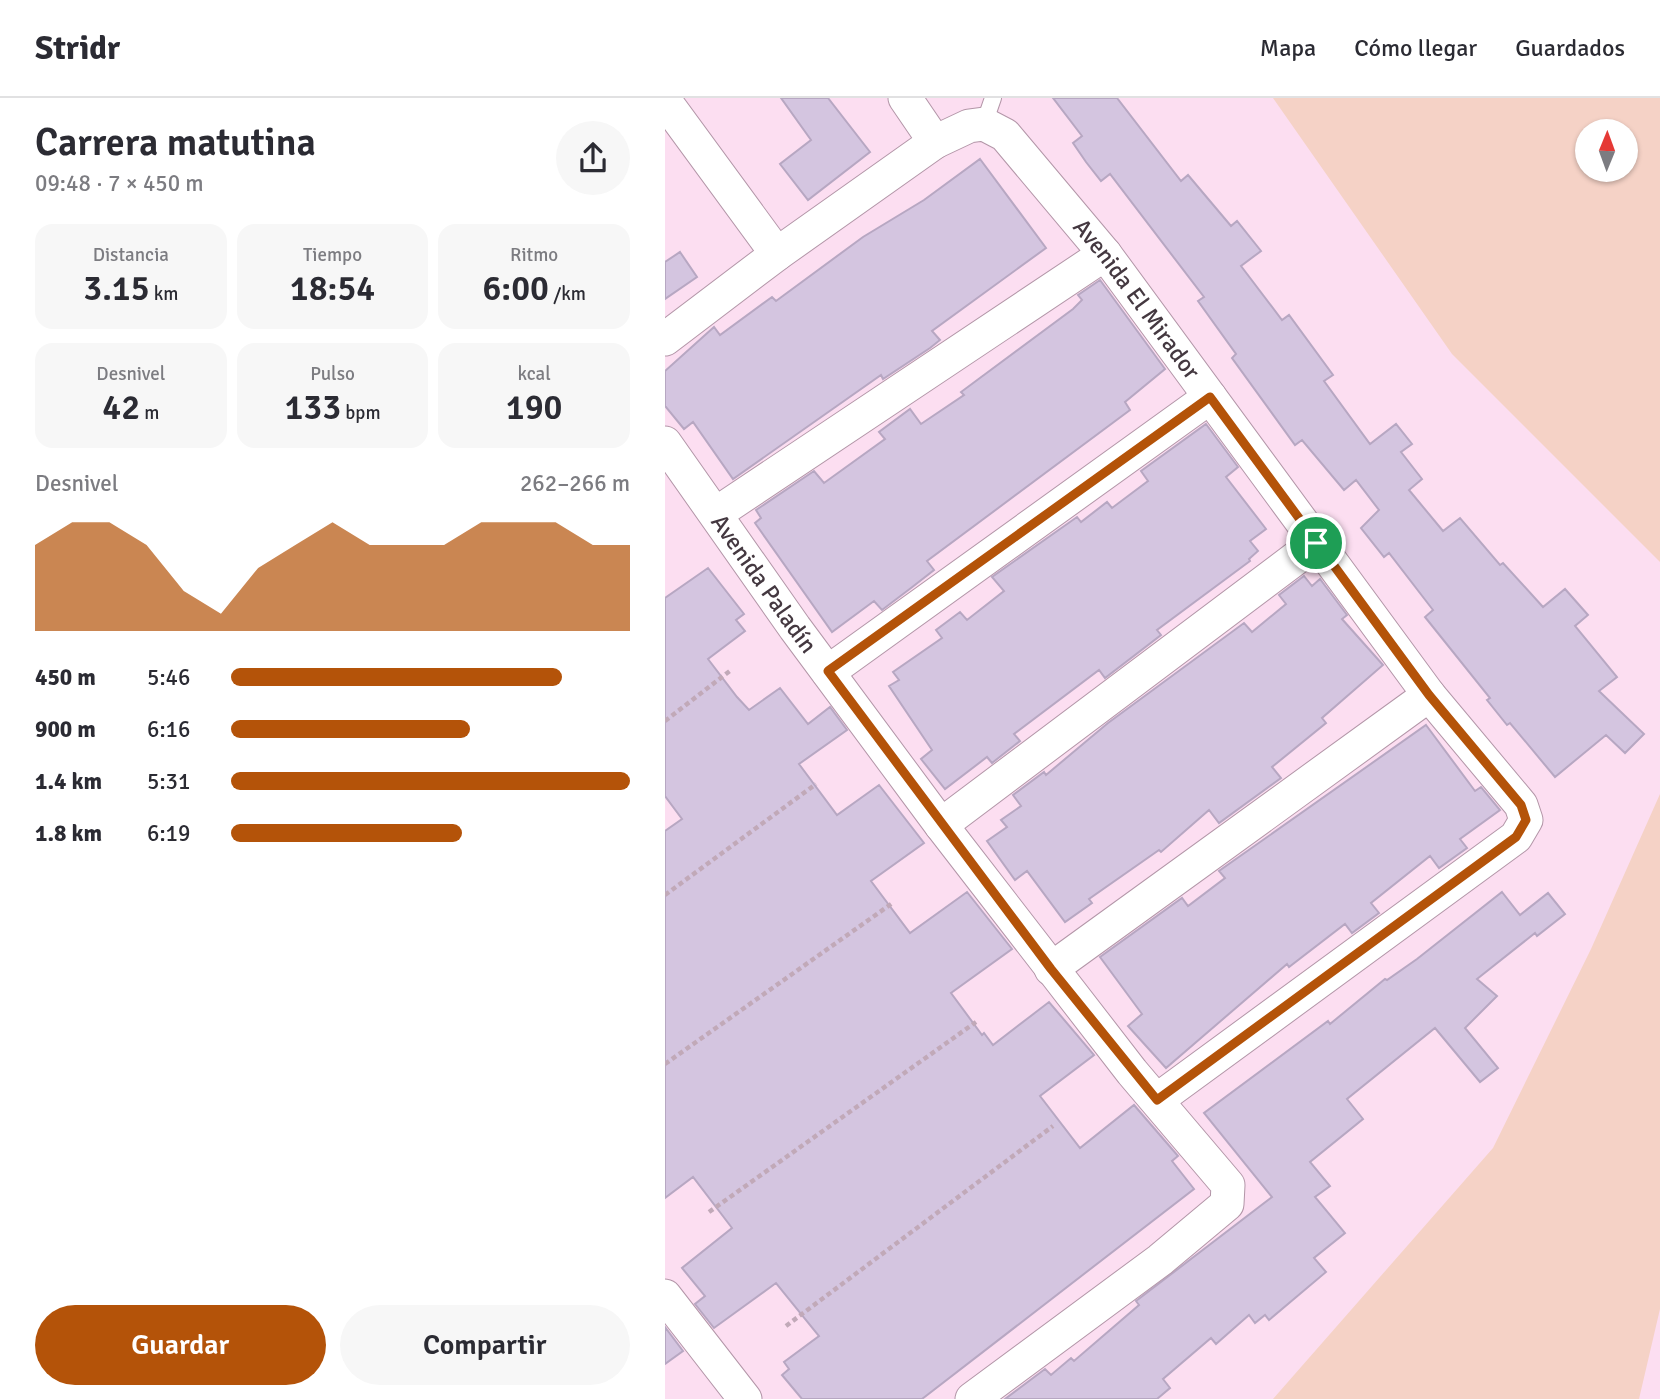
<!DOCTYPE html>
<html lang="es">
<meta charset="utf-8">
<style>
:root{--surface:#fff;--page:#f7f7f7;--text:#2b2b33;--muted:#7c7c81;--line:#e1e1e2;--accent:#b45309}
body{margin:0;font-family:Signika,sans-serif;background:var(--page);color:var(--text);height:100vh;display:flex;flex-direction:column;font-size:26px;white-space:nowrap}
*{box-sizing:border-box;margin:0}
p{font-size:23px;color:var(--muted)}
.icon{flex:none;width:38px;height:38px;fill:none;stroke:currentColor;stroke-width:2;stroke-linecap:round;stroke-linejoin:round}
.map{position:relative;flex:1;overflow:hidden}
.side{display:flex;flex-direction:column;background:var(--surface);width:665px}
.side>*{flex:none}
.needle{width:46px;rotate:1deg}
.tools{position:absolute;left:910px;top:21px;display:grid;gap:14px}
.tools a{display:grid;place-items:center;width:63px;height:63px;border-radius:50%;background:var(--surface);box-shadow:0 2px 5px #0004;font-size:35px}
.pin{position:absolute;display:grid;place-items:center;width:60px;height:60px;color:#fff;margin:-30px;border:4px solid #fff;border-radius:50%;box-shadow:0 2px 7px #0007}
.round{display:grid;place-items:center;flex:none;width:74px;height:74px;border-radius:37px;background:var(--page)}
.headline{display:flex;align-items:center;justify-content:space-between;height:119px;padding:0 35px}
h1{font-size:38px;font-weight:600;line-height:52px}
.figures{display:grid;grid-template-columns:repeat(3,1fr);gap:10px;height:119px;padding:7px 35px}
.figures div{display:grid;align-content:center;border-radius:18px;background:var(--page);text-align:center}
.figures b{font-size:35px;font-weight:600}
.figures small{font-size:19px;font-weight:400}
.figures p{font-size:19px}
.chart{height:196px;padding:14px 35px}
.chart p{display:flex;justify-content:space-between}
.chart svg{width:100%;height:126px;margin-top:7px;fill:var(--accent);opacity:.7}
.primary-button{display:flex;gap:14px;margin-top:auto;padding:14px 35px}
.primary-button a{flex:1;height:80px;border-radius:42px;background:var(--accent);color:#fff;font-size:28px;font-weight:600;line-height:80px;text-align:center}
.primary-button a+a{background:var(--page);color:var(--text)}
ul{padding:0 35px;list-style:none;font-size:23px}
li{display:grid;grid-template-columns:112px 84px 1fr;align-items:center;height:52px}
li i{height:18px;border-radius:9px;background:var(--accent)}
header{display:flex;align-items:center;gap:42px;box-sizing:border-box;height:98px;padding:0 35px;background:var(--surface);border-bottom:2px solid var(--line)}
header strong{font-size:33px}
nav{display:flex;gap:38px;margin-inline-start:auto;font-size:24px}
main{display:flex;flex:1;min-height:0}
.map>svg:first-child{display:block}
</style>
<header>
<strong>Stridr</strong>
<nav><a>Mapa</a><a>Cómo llegar</a><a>Guardados</a></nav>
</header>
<main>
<section class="side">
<div class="headline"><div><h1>Carrera matutina</h1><p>09:48 · 7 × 450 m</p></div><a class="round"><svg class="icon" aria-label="share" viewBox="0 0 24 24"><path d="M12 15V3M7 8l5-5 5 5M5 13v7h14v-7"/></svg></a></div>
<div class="figures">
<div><p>Distancia</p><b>3.15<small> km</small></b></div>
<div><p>Tiempo</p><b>18:54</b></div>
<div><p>Ritmo</p><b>6:00<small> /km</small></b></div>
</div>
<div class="figures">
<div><p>Desnivel</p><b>42<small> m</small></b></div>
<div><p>Pulso</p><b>133<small> bpm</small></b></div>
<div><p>kcal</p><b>190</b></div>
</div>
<div class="chart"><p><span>Desnivel</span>262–266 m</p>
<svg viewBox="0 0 160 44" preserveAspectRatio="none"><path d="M0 44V14L10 6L20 6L30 14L40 30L50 38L60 22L70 14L80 6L90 14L100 14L110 14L120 6L130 6L140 6L150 14L160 14V44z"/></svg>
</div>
<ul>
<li><b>450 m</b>5:46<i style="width:83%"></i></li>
<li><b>900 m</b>6:16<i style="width:60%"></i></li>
<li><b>1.4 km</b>5:31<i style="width:100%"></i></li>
<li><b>1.8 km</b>6:19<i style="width:58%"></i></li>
</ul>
<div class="primary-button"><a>Guardar</a><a>Compartir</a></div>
</section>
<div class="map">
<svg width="995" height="1301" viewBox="0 0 995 1301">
<rect width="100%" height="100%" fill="#fcdef1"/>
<path fill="#f5d2c6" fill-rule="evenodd" d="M608,0h387v464l-208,-208zM961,33v39h-39v-39z
M995,696v515l-21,90h-366l220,-251 98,-199z"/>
<path fill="#d4c5e0" stroke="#b7a7c2" stroke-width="2" d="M116,0h47l42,54 -62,48 -28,-36 31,-24z
M388,0h64l64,83 7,-6 43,51 6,-5 24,30 -20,15 41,54 7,-5 44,60 -9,6 46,63 26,-20 16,20 -11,8 21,27 -13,11 34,41 17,-13 40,47 3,-2 40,44 22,-18 23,26 -13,11 42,51 -18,14 45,43 -19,19 -19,-18 -51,42 -45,-54 -3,2 -20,-25 3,-2 -65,-81 8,-7 -44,-57 -5,4 -23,-29 18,-18 -23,-30 -12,10 -42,-50 -7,5 -63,-87 4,-4 -38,-53 6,-4 -94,-123 -9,7 -15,-19 -13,-19 9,-7z
M315,61l66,89 -114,83 8,9 -10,8 -47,31 -2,-4 -148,104 -40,-57 -9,7 -19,-23v-35l49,-44 6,8 52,-38 4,4 87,-64 61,-37z
M15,154l17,25 -32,22v-37z
M435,182l65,89 -40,33 5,8 -203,151 7,9 -23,18 -29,22 -8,-9 -42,31 -77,-109 6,-5 -5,-8 58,-39 10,12 61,-44 -6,-7 31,-23 11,15 43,-29 -3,-3 112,-83 9,-9 -4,-5z
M541,326l32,43 -12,10 40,52 -16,12 8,10 -9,8 1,2 -93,69 4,5 -56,43 -6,-8 -85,64 6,7 -28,22 -5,-6 -42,32 -24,-30 11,-9 -43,-64 10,-6 -6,-8 49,-34 -6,-8 24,-18 7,8 37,-29 -12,-14 85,-60 4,5 26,-20 5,6 36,-27 -7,-10z
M43,470l36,46 -8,6 9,11 -37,28 29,38 12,13 31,-22 28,36 22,-17 17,23 -48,34 38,51 42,-30 45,58 -53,38 39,52 57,-41 45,57 -61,44 31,42 2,-2 9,12 56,-43 45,53 -54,41 40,52 54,-43 44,51 -6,5 22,28 -272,210h-120l-20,-24 7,-6 -5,-7 35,-26 -43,-53 -62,45 -19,-24 10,-8 -23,-28 50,-40 -39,-51 -28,21v-367l17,-12 -17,-23v-198z
M639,478l8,10 8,-7 27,36 -5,4 41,46 -61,53 4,5 -54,44 9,11 -62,45 -10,-13 -48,42 -2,-2 -70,49 3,4 -27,19 -38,-51 -12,9 -28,-39 20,-14 -6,-7 20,-14 -8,-11 31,-23 2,3 62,-52 136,-100 8,9 34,-28 -7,-9z
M761,627l49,66 6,-4 19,23 -40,29 7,9 -28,20 -9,-12 -59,47 8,10 -27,20 -7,-9 -56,43 -2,-3 -121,104 -38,-42 14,-12 -42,-57 82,-59 6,8 37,-28 -6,-7z
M837,794l18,23 28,-22 17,21 -28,22 -2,-3 -58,46 20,17 -32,32 33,40 -18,14 -45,-54 -88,71 16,20 -53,43 20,24 -15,11 30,36 -31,25 12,14 -57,48 -4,-5 -10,8 -6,-8 -33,29 -5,-6 -48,41 7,9 -13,11h-152l40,-30 6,6 20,-17 3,3 65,-56 -3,-4 136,-104 -68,-84 124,-92 2,3 55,-45 2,1 30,-21z
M0,1229l18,24 -18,13z"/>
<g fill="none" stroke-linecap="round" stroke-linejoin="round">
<defs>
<path id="lane" d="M319,26l9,-26"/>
<g id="street">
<path d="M240,0l30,44"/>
<path d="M0,3l112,153"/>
<path id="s1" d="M0,241l112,-85 158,-112 34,-16 15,-2 21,11 100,119 324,441 92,110 5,15 -10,17 -359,263"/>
<path id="s2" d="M0,345l130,185 146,197 191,247 96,113 -1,19 -67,56 -188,139"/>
<path d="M52,415l388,-259"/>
<path d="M163,574l382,-275"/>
<path d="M276,727l375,-282"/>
<path d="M386,871l378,-274"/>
<path d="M0,1198l80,103"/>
</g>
</defs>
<use href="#lane" stroke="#b396a8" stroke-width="18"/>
<use href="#street" stroke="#b396a8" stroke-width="35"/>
<path stroke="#c1a9b8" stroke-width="4.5" stroke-dasharray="5 3.5" stroke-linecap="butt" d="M0,623l66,-51
M0,797l151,-111
M0,966l229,-162
M44,1114l267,-190
M121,1228l267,-200"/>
<use href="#lane" stroke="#fff" stroke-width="16"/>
<use href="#street" stroke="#fff" stroke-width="33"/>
</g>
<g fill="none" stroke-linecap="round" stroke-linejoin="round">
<defs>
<path id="route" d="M545,299l219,298 92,110 5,15 -10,17 -359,263 -106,-131 -223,-298z"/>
</defs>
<use href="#route" stroke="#fff" stroke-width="14"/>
<use href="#route" stroke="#b45309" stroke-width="9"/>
</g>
<g text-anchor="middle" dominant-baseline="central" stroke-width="6" stroke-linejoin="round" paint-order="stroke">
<g font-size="24" fill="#443840" stroke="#fef1f9">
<text stroke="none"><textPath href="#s1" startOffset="621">Avenida El Mirador</textPath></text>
<text stroke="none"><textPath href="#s2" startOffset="172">Avenida Paladín</textPath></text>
</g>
</g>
</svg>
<div class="tools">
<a><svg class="needle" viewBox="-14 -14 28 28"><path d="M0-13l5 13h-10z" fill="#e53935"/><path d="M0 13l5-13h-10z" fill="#7c7c81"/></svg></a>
</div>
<div class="pin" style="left:651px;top:445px;background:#1e9e55"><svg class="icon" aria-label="arrive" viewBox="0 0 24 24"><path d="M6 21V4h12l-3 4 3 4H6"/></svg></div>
</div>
</main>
